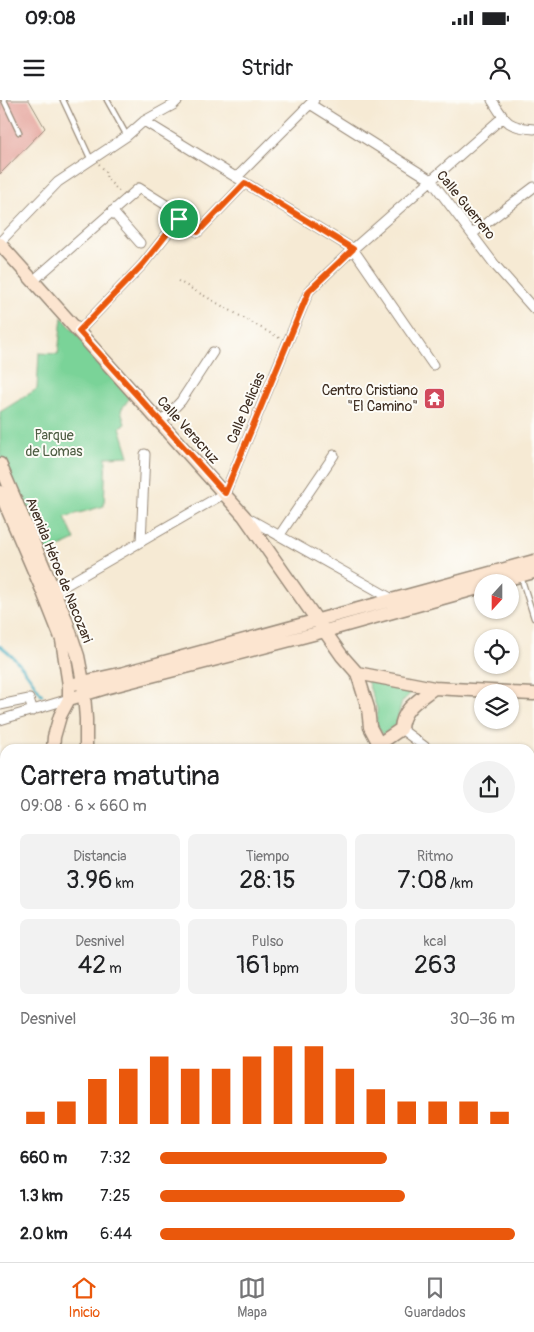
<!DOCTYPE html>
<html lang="es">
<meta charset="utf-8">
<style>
:root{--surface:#fff;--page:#f2f2f2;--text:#202124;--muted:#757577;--line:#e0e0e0;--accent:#ea580c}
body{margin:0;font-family:Pangolin,sans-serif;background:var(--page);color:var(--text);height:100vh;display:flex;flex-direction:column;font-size:19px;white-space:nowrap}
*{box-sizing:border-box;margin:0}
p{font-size:16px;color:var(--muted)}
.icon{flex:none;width:28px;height:28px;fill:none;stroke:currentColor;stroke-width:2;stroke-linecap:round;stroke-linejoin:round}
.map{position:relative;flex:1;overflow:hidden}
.side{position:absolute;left:0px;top:644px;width:535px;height:519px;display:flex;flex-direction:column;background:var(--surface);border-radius:15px 15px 0 0;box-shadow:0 1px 4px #0004}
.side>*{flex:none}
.needle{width:32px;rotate:201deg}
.controls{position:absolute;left:474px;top:474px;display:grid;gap:10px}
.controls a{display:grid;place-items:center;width:45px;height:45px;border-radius:50%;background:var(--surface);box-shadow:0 1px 4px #0004;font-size:25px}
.pin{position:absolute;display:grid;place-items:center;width:42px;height:42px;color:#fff;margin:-21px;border:2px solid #fff;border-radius:50%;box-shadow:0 1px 5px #0007}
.round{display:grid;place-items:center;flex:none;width:52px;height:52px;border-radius:26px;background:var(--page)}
.head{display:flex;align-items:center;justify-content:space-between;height:85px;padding:0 20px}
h1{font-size:28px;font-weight:600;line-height:38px}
.figures{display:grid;grid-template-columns:repeat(3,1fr);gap:8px;height:85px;padding:5px 20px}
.figures div{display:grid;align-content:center;border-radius:8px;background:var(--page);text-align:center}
.figures b{font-size:25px;font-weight:600}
.figures small{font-size:14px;font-weight:400}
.figures p{font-size:14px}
.chart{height:140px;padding:10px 20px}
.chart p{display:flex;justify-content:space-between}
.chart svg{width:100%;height:90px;margin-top:5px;stroke:var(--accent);stroke-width:6}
ul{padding:0 20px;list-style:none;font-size:16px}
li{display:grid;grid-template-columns:80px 60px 1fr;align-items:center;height:38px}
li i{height:12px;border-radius:6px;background:var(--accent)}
.status{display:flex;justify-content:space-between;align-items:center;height:35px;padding:0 25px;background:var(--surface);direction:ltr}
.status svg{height:14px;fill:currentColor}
header{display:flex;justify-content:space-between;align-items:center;height:65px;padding:0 20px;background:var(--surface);font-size:22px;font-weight:600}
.menu{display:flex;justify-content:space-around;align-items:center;height:70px;border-top:1px solid var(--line);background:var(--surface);font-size:14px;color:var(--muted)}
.menu a{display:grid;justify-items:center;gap:2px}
.menu .current{color:var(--accent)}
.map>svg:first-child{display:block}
</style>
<div class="status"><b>09:08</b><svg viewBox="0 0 49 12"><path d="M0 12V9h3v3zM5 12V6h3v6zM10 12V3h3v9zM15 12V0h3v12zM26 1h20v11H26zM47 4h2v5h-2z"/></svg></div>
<header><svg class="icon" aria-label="menu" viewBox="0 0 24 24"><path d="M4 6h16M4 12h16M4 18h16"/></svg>Stridr<svg class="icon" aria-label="person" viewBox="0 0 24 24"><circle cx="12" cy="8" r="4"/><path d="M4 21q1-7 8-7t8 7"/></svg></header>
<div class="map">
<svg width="534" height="1162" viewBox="0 0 534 1162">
<rect width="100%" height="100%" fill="#fdfcf7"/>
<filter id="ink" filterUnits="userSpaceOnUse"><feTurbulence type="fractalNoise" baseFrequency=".02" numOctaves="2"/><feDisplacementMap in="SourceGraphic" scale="10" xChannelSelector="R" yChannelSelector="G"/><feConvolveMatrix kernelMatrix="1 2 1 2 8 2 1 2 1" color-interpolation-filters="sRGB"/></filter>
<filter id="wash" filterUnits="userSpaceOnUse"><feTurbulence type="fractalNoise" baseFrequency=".0096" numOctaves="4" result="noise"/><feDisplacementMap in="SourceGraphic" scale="20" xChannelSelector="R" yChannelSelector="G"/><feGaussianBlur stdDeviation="1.12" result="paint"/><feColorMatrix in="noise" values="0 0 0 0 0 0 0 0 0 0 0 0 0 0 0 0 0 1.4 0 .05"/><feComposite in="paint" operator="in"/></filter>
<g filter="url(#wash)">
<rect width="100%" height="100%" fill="#f6ead4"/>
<path fill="#7ad398" stroke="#5a7e5b" d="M62,217l69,79 -10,14 4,14 -5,3 9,29 -23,1 -2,49 -39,11 10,23 -36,17 -39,-93v-52l37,-23 2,-36 19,1z
M367,580l46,11 -11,11 -6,22 -13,11 -7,-11 1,-15z"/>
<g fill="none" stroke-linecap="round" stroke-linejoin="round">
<path stroke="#42adc1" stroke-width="2.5" d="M0,546c18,13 30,31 42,49"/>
</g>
<g id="blocks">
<path fill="#e6a8a0" d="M0,0h29l16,28 -45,46z"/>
</g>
</g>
<g filter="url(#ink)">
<use href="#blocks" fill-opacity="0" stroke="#988a79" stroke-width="1"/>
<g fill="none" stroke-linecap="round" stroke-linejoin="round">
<defs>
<path id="lane" d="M4,0l15,32
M63,0l28,60
M107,0l20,36
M521,477l13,41"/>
<path id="street" d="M492,0c14,22 15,27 42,29
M310,4l121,76 64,85 39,44
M144,21l209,128 80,116
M237,77l77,-77
M112,111l28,32
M472,134l62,-47
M0,142l58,-60 69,-46 17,-15 29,-16 5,-5
M33,181l106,-93 32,20 8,11
M79,231l64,-67 36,-45 19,13 47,-49
M161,322l20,-21 32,-49
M246,417l148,83
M279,436l55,-81
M141,442l4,-88
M48,492h6l171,-99 84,-202 44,-42 150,-132
M0,605l29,-6 4,12
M0,620l69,-21
M401,629l27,20
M530,722l4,3
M0,797l5,3
M0,809l5,-4
M530,854l4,2
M530,990l4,-7
M530,1013l4,2
M503,1158l3,4
M376,1162l3,-4"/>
<path id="secondary" d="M0,144l244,272 98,140 15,17 11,35 2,19 9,17 -1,5
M0,364l65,153 13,39 5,26 3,37v30
M0,392l43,100 19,48 7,45v14l-9,17 -6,21 -1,12
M497,482l37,-10
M357,573l77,15 75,4
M69,585l55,-12 410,-112
M510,593l24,1
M69,599l36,-11 220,-57 157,-44
M379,644l22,-15c1,-21 18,-29 33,-41
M0,979l5,-17
M195,1162v-4
M222,1162l1,-4"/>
<path id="primary" d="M0,1031l5,2
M0,1050l5,2
M208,1158v4
M250,1158l11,4
M275,1158l10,4
M297,1158l11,4"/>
</defs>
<use href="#lane" stroke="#988a79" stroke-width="7"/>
<use href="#street" stroke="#988a79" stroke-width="11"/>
<use href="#secondary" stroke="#988a79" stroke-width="15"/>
<use href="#primary" stroke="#988a79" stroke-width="16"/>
<path stroke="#988a79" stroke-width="2" stroke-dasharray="1 4" stroke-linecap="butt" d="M99,64l8,9 -1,5 15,15
M178,181l103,58"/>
<use href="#lane" stroke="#fff" stroke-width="4.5"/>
<use href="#street" stroke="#fff" stroke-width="9"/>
<use href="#secondary" stroke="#fce5d0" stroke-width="12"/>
<use href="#primary" stroke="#f8bd89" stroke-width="14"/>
<defs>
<path id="primary-bridge" d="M0,1039l5,3"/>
</defs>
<use href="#primary-bridge" stroke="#988a79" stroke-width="16" stroke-linecap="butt"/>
<use href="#primary-bridge" stroke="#f8bd89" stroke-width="14"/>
</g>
</g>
<g fill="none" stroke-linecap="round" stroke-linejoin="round" filter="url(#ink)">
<defs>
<path id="route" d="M245,83l108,66 -44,42 -84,202 -146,-162 64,-67 36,-45 19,13z"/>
</defs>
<use href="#route" stroke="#fff" stroke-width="10"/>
<use href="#route" stroke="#ea580c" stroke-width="6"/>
</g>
<defs>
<symbol id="temple-square" viewBox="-11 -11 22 22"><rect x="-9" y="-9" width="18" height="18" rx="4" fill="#d1495b" stroke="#fdfcf7"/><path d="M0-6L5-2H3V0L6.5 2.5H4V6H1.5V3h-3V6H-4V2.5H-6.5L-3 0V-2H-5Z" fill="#fff"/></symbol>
</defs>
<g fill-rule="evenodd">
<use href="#temple-square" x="422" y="286" width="25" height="25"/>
</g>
<g text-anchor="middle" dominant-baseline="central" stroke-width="4" stroke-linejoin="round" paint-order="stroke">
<g font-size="14" fill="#3b2a1e" stroke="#fdfcf7">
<text transform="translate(466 105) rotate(51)">Calle Guerrero</text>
<text transform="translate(246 308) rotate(-67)">Calle Delicias</text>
<text transform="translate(188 330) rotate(48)">Calle Veracruz</text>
<text transform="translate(59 470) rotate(68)">Avenida Héroe de Nacozari</text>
</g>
<g font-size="14" fill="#3b2a1e" stroke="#fdfcf7" text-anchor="end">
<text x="418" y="290">Centro Cristiano<tspan x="418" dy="16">"El Camino"</tspan></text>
</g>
<g font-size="14" fill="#4e5d43" stroke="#fdfcf7">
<text x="54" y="335">Parque<tspan x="54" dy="16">de Lomas</tspan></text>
</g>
</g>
</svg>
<div class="controls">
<a><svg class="needle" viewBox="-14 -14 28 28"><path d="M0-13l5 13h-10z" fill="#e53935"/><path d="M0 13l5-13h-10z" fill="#757577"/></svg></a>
<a><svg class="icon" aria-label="locate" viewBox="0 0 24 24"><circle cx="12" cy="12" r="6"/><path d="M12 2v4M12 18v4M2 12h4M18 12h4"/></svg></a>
<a><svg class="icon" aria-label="layers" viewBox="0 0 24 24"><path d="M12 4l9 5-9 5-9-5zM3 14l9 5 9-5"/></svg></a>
</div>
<div class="pin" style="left:179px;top:119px;background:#1e9e55"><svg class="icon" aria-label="arrive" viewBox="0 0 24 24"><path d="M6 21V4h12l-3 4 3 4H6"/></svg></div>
<section class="side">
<div class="head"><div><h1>Carrera matutina</h1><p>09:08 · 6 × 660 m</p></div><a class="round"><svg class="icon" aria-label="share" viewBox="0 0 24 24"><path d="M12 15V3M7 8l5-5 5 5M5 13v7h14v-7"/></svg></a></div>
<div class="figures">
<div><p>Distancia</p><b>3.96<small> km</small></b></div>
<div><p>Tiempo</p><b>28:15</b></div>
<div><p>Ritmo</p><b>7:08<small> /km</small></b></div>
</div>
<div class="figures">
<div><p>Desnivel</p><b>42<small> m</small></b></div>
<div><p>Pulso</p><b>161<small> bpm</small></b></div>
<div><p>kcal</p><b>263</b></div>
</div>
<div class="chart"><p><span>Desnivel</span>30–36 m</p>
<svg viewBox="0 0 160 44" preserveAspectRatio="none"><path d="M5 44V38M15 44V33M25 44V22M35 44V17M45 44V11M55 44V17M65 44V17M75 44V11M85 44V6M95 44V6M105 44V17M115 44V27M125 44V33M135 44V33M145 44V33M155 44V38"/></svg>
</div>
<ul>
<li><b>660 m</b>7:32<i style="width:64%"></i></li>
<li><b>1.3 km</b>7:25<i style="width:69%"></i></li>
<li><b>2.0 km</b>6:44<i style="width:100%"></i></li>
</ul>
</section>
</div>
<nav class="menu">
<a class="current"><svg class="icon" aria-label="home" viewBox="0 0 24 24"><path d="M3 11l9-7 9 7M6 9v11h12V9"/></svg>Inicio</a>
<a><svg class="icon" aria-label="map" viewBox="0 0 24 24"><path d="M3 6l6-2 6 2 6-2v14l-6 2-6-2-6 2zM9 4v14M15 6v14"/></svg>Mapa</a>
<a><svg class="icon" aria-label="saved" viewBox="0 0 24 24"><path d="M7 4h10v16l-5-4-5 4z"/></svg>Guardados</a>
</nav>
